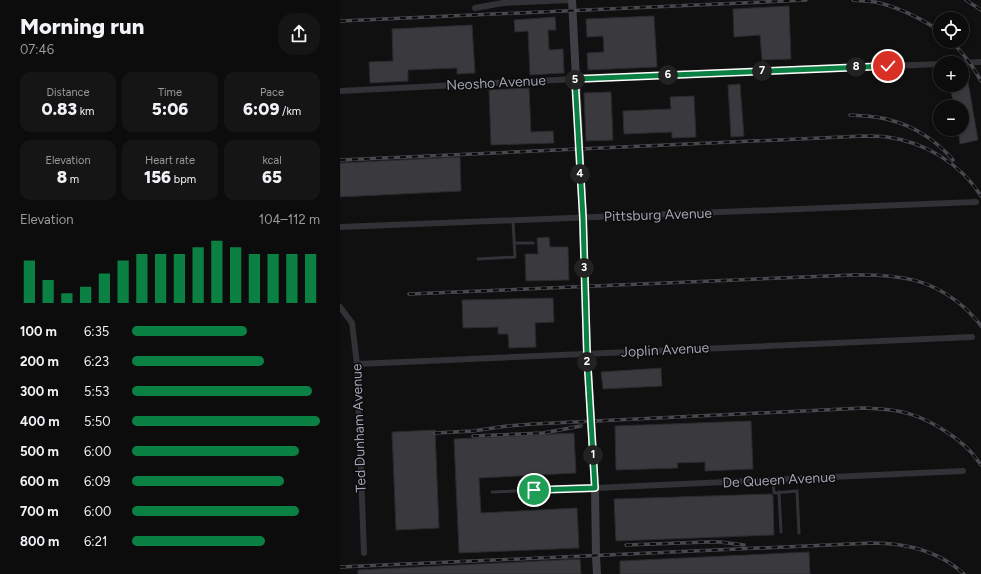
<!DOCTYPE html>
<meta charset="utf-8">
<style>
:root{--surface:#0c0c0d;--page:#151516;--text:#f1f3f6;--muted:#9a9b9d;--line:#2c2c2e;--accent:#0b8043}
body{margin:0;font-family:Figtree,sans-serif;background:var(--page);color:var(--text);height:100vh;display:flex;flex-direction:column;font-size:15px;white-space:nowrap}
*{box-sizing:border-box;margin:0}
p{font-size:13px;color:var(--muted)}
.icon{flex:none;width:22px;height:22px;fill:none;stroke:currentColor;stroke-width:2;stroke-linecap:round;stroke-linejoin:round}
.map{position:relative;flex:1;overflow:hidden}
.side{display:flex;flex-direction:column;background:var(--surface);width:340px}
.side>*{flex:none}
.tools{position:absolute;left:593px;top:12px;display:grid;gap:8px}
.tools a{display:grid;place-items:center;width:36px;height:36px;border-radius:50%;background:var(--surface);box-shadow:0 2px 6px #0003,0 0 0 1px var(--line);font-size:20px}
.pin{position:absolute;display:grid;place-items:center;width:34px;height:34px;color:#fff;margin:-17px;border:2px solid #fff;border-radius:50%;box-shadow:0 1px 4px #0007}
.km{position:absolute;width:20px;height:20px;margin:-10px;border-radius:50%;background:#222;color:#fff;font-size:11px;line-height:20px;text-align:center}
.round{display:grid;place-items:center;flex:none;width:42px;height:42px;border-radius:16px;background:var(--page)}
.head{display:flex;align-items:center;justify-content:space-between;height:68px;padding:0 20px}
h1{font-size:22px;font-weight:800;line-height:30px}
.stats{display:grid;grid-template-columns:repeat(3,1fr);gap:6px;height:68px;padding:4px 20px}
.stats div{display:grid;align-content:center;border-radius:10px;background:var(--page);text-align:center}
.stats b{font-size:17px;font-weight:800}
.stats small{font-size:11px;font-weight:400}
.stats p{font-size:11px}
.chart{height:112px;padding:8px 20px}
.chart p{display:flex;justify-content:space-between}
.chart svg{width:100%;height:72px;margin-top:4px;stroke:var(--accent);stroke-width:6}
ul{padding:0 20px;list-style:none;font-size:13px}
li{display:grid;grid-template-columns:64px 48px 1fr;align-items:center;height:30px}
li i{height:10px;border-radius:5px;background:var(--accent)}
main{display:flex;flex:1;min-height:0}
.map>svg:first-child{display:block}
</style>
<main>
<section class="side">
<div class="head"><div><h1>Morning run</h1><p>07:46</p></div><a class="round"><svg class="icon" aria-label="share" viewBox="0 0 24 24"><path d="M12 15V3M7 8l5-5 5 5M5 13v7h14v-7"/></svg></a></div>
<div class="stats">
<div><p>Distance</p><b>0.83<small> km</small></b></div>
<div><p>Time</p><b>5:06</b></div>
<div><p>Pace</p><b>6:09<small> /km</small></b></div>
</div>
<div class="stats">
<div><p>Elevation</p><b>8<small> m</small></b></div>
<div><p>Heart rate</p><b>156<small> bpm</small></b></div>
<div><p>kcal</p><b>65</b></div>
</div>
<div class="chart"><p><span>Elevation</span>104–112 m</p>
<svg viewBox="0 0 160 44" preserveAspectRatio="none"><path d="M5 44V18M15 44V30M25 44V38M35 44V34M45 44V26M55 44V18M65 44V14M75 44V14M85 44V14M95 44V10M105 44V6M115 44V10M125 44V14M135 44V14M145 44V14M155 44V14"/></svg>
</div>
<ul>
<li><b>100 m</b>6:35<i style="width:61%"></i></li>
<li><b>200 m</b>6:23<i style="width:70%"></i></li>
<li><b>300 m</b>5:53<i style="width:96%"></i></li>
<li><b>400 m</b>5:50<i style="width:100%"></i></li>
<li><b>500 m</b>6:00<i style="width:89%"></i></li>
<li><b>600 m</b>6:09<i style="width:81%"></i></li>
<li><b>700 m</b>6:00<i style="width:89%"></i></li>
<li><b>800 m</b>6:21<i style="width:71%"></i></li>
</ul>
</section>
<div class="map">
<svg width="641" height="574" viewBox="0 0 641 574">
<rect width="100%" height="100%" fill="#101011"/>
<path fill="#3a3a3e" stroke="#2a2a2d" d="M449,6l2,53 -29,1 -2,-25 -26,2 -1,-28z
M314,16l3,51 -69,3 -1,-17 17,-1 -1,-16 -16,1 -1,-18z
M215,17l1,13h-8l1,20 14,-1 1,24 -34,2 -2,-44 -13,1 -1,-12z
M132,25l3,48 -18,1v-6l-49,2v11l-38,2 -1,-21 24,-1 -1,-32z
M627,76l11,64 -18,4 -2,-15h4v-22h-8l-4,-22h12v-8z
M400,84l4,52 -13,1 -3,-52z
M189,88l2,44 22,-1 1,12 -63,2 -2,-55z
M271,92l2,48 -27,1 -2,-48z
M354,96l2,41 -24,1v-6l-48,2 -1,-23 48,-2 -1,-12z
M120,157l1,34 -121,6v-34z
M209,237l1,10h18l1,33 -43,1 -1,-27h13l-1,-16z
M213,298l1,24 -19,1 1,24 -27,1 -1,-14h-10v-7l-35,1 -1,-28z
M321,368l1,18 -59,3 -2,-17z
M411,421l2,48 -48,2v-9l-28,1 1,5 -62,2 -1,-44z
M95,430l4,98 -43,2 -4,-98z
M234,433l2,40 -97,5 2,35 96,-5 2,40 -120,5 -5,-114z
M431,494l2,2 1,39 -158,6 -2,-42z
M469,552l1,22h-190v-13z
M240,559l1,15h-223v-4z"/>
<g fill="none" stroke-linecap="round" stroke-linejoin="round">
<path stroke="#313136" stroke-width="3" d="M175,243h18
M138,259l37,-2 -2,-36
M433,481l1,12 23,-2 2,42
M152,492l101,-4
M439,492l2,40"/>
<path stroke="#313136" stroke-width="6" d="M135,8l28,-5 67,-3
M620,63l21,-1
M0,91l235,-12 365,-15
M0,227l636,-25
M0,307l12,16 5,41 7,189
M17,364l615,-27
M255,488l368,-17"/>
<path stroke="#3f4046" stroke-width="8" d="M232,0l11,218 4,136 8,134 1,68 1,18"/>
<defs>
<path id="rail" d="M513,0c7,1 15,1 22,2 24,5 45,16 65,29
M626,0l15,10
M0,21l466,-21
M611,41c12,12 22,25 30,40
M510,115c14,1 27,1 40,5 24,6 47,21 63,40
M0,160l523,-24c8,0 16,0 24,1 38,5 74,27 94,59
M69,294l443,-19c46,-1 82,3 117,37 4,5 9,9 12,14
M95,433l38,-2 34,-5 26,-2 331,-16c34,1 55,5 84,25 8,5 15,11 22,18 4,4 7,9 11,14
M133,436l70,-3 38,-7
M286,545l81,-3h13l24,3
M0,567l532,-24c33,0 67,8 92,31"/>
</defs>
<use href="#rail" stroke="#48494f" stroke-width="3.5"/>
<use href="#rail" stroke="#0b0b0c" stroke-width="2" stroke-dasharray="6" stroke-linecap="butt"/>
</g>
<g fill="none" stroke-linecap="round" stroke-linejoin="round">
<defs>
<path id="route" d="M194,490l61,-2 -8,-134 -4,-136 -8,-139 313,-13"/>
</defs>
<use href="#route" stroke="#fff" stroke-width="8"/>
<use href="#route" stroke="#0b8043" stroke-width="5"/>
</g>
<g text-anchor="middle" dominant-baseline="central" stroke-width="3" stroke-linejoin="round" paint-order="stroke">
<g font-size="14" fill="#a1a4b2" stroke="#0b0b0c">
<text transform="translate(156 83) rotate(-3)">Neosho Avenue</text>
<text transform="translate(318 215) rotate(-2)">Pittsburg Avenue</text>
<text transform="translate(325 350) rotate(-3)">Joplin Avenue</text>
<text transform="translate(19 428) rotate(-92)">Ted Dunham Avenue</text>
<text transform="translate(439 480) rotate(-3)">De Queen Avenue</text>
</g>
</g>
</svg>
<div class="tools">
<a><svg class="icon" aria-label="locate" viewBox="0 0 24 24"><circle cx="12" cy="12" r="6"/><path d="M12 2v4M12 18v4M2 12h4M18 12h4"/></svg></a>
<a>+</a>
<a>−</a>
</div>
<div class="pin" style="left:194px;top:490px;background:#1e9e55"><svg class="icon" aria-label="arrive" viewBox="0 0 24 24"><path d="M6 21V4h12l-3 4 3 4H6"/></svg></div>
<div class="pin" style="left:548px;top:66px;background:#d93025"><svg class="icon" aria-label="check" viewBox="0 0 24 24"><path d="M5 12l5 5 9-10"/></svg></div>
<b class="km" style="left:253px;top:455px">1</b>
<b class="km" style="left:247px;top:362px">2</b>
<b class="km" style="left:244px;top:268px">3</b>
<b class="km" style="left:240px;top:174px">4</b>
<b class="km" style="left:235px;top:80px">5</b>
<b class="km" style="left:328px;top:75px">6</b>
<b class="km" style="left:422px;top:71px">7</b>
<b class="km" style="left:516px;top:67px">8</b>
</div>
</main>
